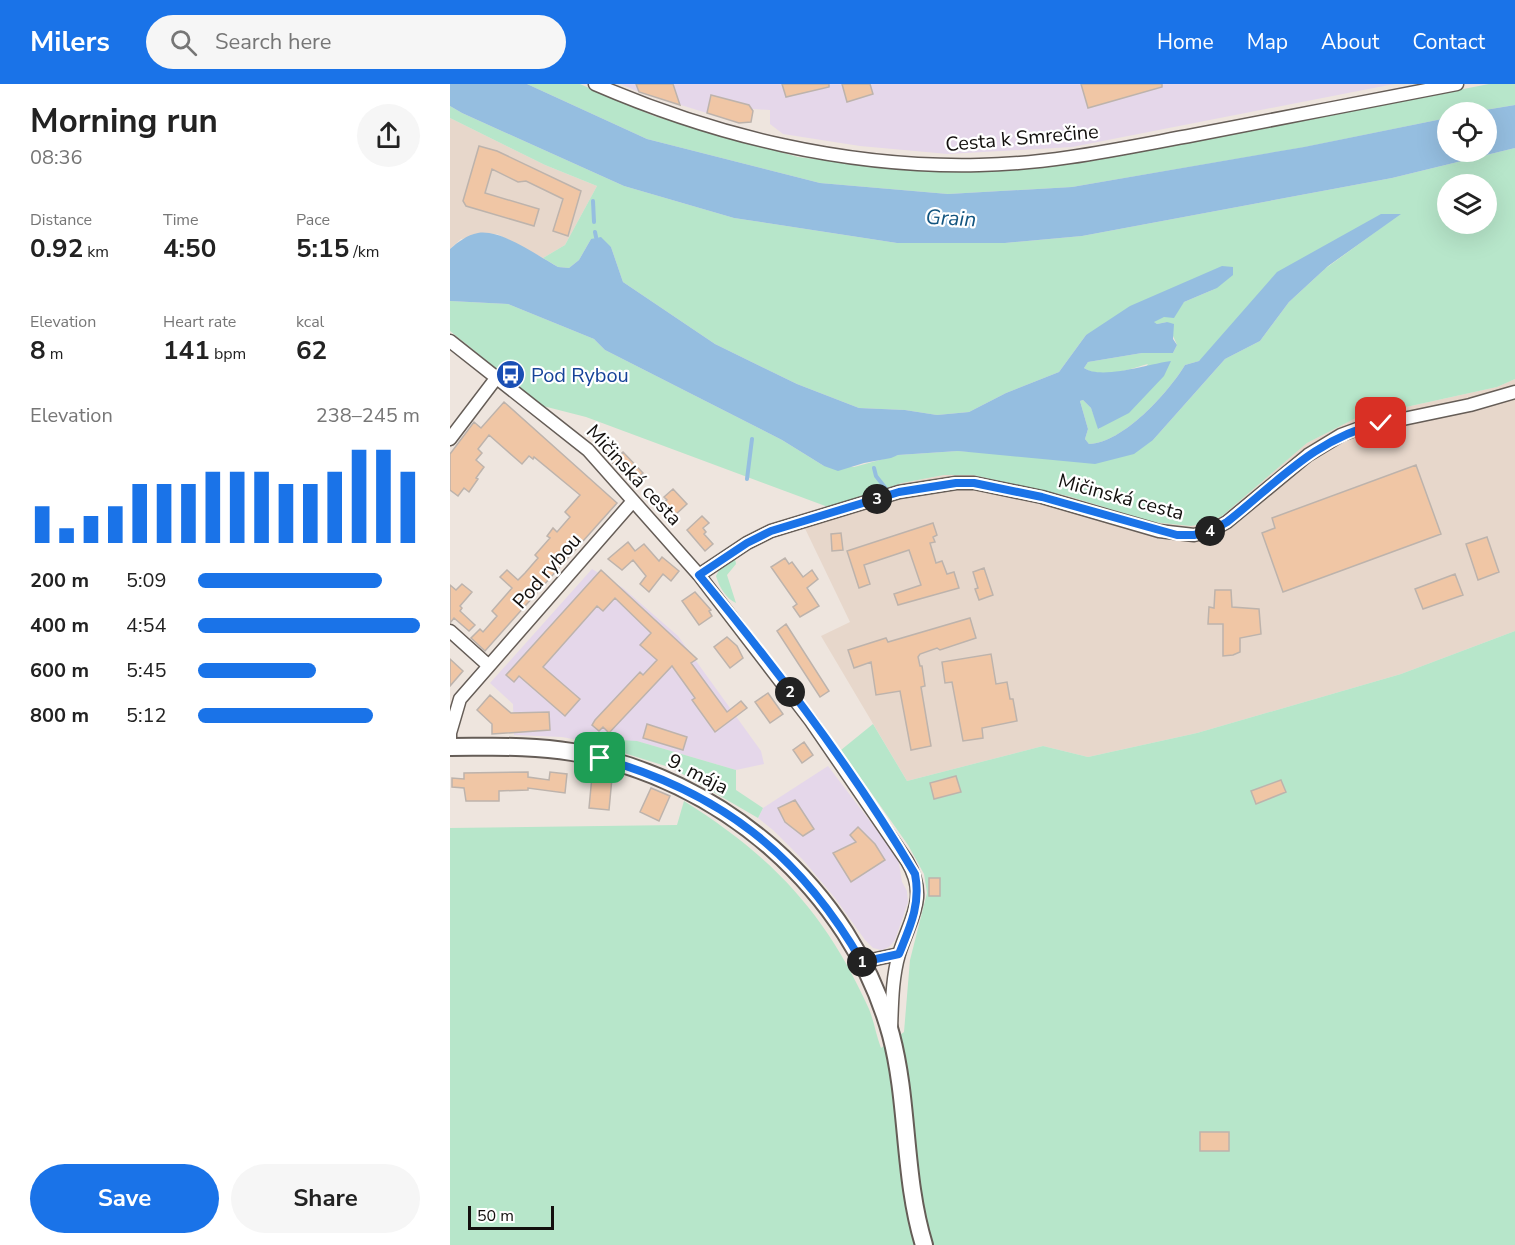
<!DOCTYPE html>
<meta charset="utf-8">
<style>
:root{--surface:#fff;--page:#f6f6f6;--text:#222;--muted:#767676;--accent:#1a73e8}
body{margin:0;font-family:"Nunito Sans",sans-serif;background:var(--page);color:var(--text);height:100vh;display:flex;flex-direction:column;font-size:22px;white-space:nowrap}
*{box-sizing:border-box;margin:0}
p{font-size:20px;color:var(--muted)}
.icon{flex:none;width:33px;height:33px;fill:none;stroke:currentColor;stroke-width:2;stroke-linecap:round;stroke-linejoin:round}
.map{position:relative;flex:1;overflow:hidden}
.details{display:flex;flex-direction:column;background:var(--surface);width:450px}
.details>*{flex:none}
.controls{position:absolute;left:987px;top:18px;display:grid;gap:12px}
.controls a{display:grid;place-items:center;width:60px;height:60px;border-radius:50%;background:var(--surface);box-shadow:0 6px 24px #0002;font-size:30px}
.scale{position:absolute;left:18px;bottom:15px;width:86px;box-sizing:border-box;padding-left:6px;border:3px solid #13100e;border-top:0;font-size:16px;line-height:21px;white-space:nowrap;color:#13100e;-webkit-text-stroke:4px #fff;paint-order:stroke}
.pin{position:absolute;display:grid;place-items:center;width:51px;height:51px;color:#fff;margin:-26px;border-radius:12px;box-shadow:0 3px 9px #0006}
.km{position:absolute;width:30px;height:30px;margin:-15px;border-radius:50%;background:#222;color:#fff;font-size:16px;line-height:30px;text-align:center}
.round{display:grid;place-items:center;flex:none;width:63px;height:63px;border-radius:32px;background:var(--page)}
.head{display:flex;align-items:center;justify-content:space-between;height:102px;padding:0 30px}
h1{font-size:33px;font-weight:700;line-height:45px}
.metrics{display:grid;grid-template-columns:repeat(3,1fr);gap:9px;height:102px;padding:6px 30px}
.metrics div{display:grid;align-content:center}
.metrics b{font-size:26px;font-weight:700}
.metrics small{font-size:16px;font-weight:400}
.metrics p{font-size:16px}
.chart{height:168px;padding:12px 30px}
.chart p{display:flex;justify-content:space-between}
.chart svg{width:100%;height:108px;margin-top:6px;stroke:var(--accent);stroke-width:6}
.action{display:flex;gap:12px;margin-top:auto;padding:12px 30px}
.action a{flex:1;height:69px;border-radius:36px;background:var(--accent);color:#fff;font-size:24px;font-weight:700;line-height:69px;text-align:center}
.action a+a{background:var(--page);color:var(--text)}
ul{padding:0 30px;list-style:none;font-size:20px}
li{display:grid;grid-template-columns:96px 72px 1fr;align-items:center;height:45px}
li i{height:15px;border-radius:8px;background:var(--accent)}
header{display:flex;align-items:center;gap:36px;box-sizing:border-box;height:84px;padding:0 30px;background:var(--accent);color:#fff}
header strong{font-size:28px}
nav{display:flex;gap:33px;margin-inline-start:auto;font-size:21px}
.search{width:420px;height:54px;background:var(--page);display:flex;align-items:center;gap:15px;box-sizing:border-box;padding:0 21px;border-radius:33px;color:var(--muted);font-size:22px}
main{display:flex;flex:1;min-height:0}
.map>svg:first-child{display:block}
</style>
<header>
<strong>Milers</strong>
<div class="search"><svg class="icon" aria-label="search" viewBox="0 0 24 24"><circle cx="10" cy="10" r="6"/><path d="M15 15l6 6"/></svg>Search here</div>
<nav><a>Home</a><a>Map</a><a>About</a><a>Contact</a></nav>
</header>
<main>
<section class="details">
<div class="head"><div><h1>Morning run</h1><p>08:36</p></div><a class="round"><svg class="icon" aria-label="share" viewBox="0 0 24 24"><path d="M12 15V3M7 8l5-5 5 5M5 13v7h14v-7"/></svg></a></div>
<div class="metrics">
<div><p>Distance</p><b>0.92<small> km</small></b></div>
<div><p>Time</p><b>4:50</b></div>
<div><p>Pace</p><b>5:15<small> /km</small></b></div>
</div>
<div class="metrics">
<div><p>Elevation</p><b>8<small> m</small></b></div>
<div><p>Heart rate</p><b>141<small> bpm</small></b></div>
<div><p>kcal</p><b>62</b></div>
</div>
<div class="chart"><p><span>Elevation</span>238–245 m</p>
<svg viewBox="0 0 160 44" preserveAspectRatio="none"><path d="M5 44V29M15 44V38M25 44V33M35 44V29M45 44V20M55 44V20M65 44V20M75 44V15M85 44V15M95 44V15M105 44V20M115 44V20M125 44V15M135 44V6M145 44V6M155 44V15"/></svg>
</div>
<ul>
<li><b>200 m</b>5:09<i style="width:83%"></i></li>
<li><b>400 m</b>4:54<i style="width:100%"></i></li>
<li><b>600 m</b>5:45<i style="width:53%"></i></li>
<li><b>800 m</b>5:12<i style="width:79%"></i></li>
</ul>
<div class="action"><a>Save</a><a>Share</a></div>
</section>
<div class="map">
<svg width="1065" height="1161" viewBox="0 0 1065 1161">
<rect width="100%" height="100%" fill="#eee5de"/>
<path fill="#e7d7cb" d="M0,34l95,47 52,21 -32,59 -22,13 -46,-24 -36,5 -11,10z
M1065,295v252l-114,43 -204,59 -109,24 -45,-11 -136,35 -86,-145 29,-14 -51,-106 103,-33 42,-8h29l95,21 84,26 39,4 16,-3 15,-7 85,-73 49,-25 141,-31z"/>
<path fill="#e5d7ea" d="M171,0h773l-322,63 -124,7 -88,-8 -77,-12 -13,-10v-14l-17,-1 -2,13 -12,1 -100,-31z
M142,485l31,19 55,48 83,115 3,13 -28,6 -99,-29 -22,6 -53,-10 -48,-2 -1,-31 -23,-21z
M378,682l70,92 4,24 5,9 1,11 -13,38 -6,7 -7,3 -9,-2 -8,-8 -30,-42 -31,-37 -31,-31 -15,-12 5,-10z"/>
<path fill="#b7e6ca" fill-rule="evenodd" d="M77,0h53l74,32 144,41 110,13 73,1 105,-9 403,-78h26v21l-42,7h-25l-1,6 -142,29 -233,40 -124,7 -128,-11 -173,-44z
M0,22l12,7 162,73 110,32 163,25h108l77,-7 310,-58 123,-30v231l-18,8 -141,31 -49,25 -85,73 -15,7 -16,3 -39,-4 -84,-26 -95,-21h-29l-42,8 -74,24 -242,-90 -43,-11 -93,-75v-30l58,3 86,35 11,11 177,90 42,26 30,1 44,-12 60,-4 50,3 145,-14 72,-81 35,-18 29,-39 39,-36 72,-52 -201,147 -14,4c-17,28 -62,78 -96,79l-4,-5 3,-10 -8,-28 3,-1 8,8 8,21 49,-65c-19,5 -46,16 -64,4l4,-6 54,-9h31l4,-8 -10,-23 -10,2 -4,-2 31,-20 33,-14 -131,47 -27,37 -53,21 -37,19 -32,3 -32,-5 -46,-2 -62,-24 -82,-40 -92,-62 -12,-35 -20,-8 -12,21 -10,8 -11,-1 -15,-9 22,-13 32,-59 -52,-21 -95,-47zM998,100h38v40h-38z
M285,475l1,5 -9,11 9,28c-10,-4 -17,-17 -20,-27l3,-6z
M1065,547v614h-1065v-417l227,-3 7,-24c88,55 142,112 185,208 5,12 7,26 12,39l23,-16 6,-72 17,-67 -3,-19 -16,-29 -67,-95 32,-26 34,57 136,-35 45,11 109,-24 204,-59z
M170,656l17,1 99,29v20l27,18 -5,10 -86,-50 -77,-24 20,3z"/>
<path fill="#95bee0" d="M0,0h77l120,55 173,44 128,11 124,-7 232,-40 143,-29 1,34h38v-40h-13l42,-7v43l-123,30 -310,58 -77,7h-108l-163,-25 -110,-32 -162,-73 -12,-7z
M931,130h20l-73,52 -39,36 -29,39 -35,18 -72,81 -19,14 -39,10 -137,-13 -60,4 -7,3 -27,5 -26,8 -14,-5 -42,-26 -177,-90 -11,-11 -86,-35 -58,-3v-52c8,-7 17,-14 28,-16 23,-4 60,23 80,34l11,1 10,-8 12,-21 10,-2 10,10 12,35 92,62 82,40 62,24 46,2 32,5 32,-3 37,-19 53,-21 27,-37 44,-29 92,-40 11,1v8l-16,13 -33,14 -10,16 -10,-1 -10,5 3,2 10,-2 7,2 -1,15 4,6 -4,8h-31l-54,9 -4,6c17,12 65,-4 87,-7l-7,15 -35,37 -31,16 -7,-21 -8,-8 -3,1 8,28 -3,10 4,5c34,-1 79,-51 96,-79l14,-4 78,-89z"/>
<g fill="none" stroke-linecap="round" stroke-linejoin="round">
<path stroke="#95bee0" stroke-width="4" d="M143,117l1,21
M145,148l1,5
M424,384l2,8 11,14
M297,395l5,-40"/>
</g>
<path fill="#f0c6a5" stroke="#bdb3ac" stroke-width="1.5" d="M186,0h37l7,21 -41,-13z
M332,0h47v3l-43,10z
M392,0h28l3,10 -26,8z
M631,0h81v3l-74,21z
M261,11l38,10 4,6 -2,11 -12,1 -32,-10z
M29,62l18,5 84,40 -13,45 -15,-5 10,-32 -37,-18 -8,1 -26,-13 -7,24 54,16 -5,17 -68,-20 -3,-5z
M54,318l113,101 -132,148 -14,-13 9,-9 3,3 14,-16 -5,-5 20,-23 -12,-11 7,-7 11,10 7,-7 13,-15 -3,-3 15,-17 -3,-2 6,-8 4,4 13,-15 -5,-5 15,-17 -46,-38 -1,2 -4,-3 -7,8 -33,-29 -11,14 4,4 -6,7 8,7 -8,11 2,1 -9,13 -5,-4 -6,8 -8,-6v-36l24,-32 7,6z
M173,368l20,21 -11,10 -20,-21z
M966,381l25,69 -158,58 -21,-59 13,-5 -3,-10z
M223,405l14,15 -13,12 -11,-13 4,-3 -3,-3z
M252,432l7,7 -6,5 3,4 -2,2 9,10 -8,7 -18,-21z
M483,439l4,12 -4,2 2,5 -5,1 6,20 6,-2 5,13 7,-2 5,16 -61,17 -4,-11 27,-9 -12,-35 -45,15 6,19 -11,4 -12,-37z
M391,449l2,17 -11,1 -1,-17z
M1037,453l12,35 -21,8 -12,-36z
M178,458l7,9 9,-7 15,17 3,-4 17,14 -8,10 -8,-7 -14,18 -9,-8 6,-8 -13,-16 -11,10 -14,-11z
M335,474l4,6 3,-2 11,15 9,-7 6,9 -11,9 12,18 -19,11 -7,-10 4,-3 -26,-37z
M534,484l9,27 -14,5 -4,-11 3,-1 -5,-16z
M151,486l96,89 -6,4 36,49 14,-11 6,7 -32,24 -23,-32 3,-2 -23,-32 -63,67 -6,-6 -4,4 -7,-6 3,-5 45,-48 3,3 14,-15 -17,-15 11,-12 -36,-35 -12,13 -6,-5 -54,61 37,32 -15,17 -46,-40 -5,6 -8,-7z
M1005,490l8,21 -40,14 -8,-20z
M12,500l10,8 -12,14 2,2 -2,3 15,14 -6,6 -15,-13 -4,5v-38l6,5z
M765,506h16l1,17 27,2 2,25 -21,4v14l-7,3 -10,1v-32h-15l1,-17 5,1z
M245,508l16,18 -2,1 3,5 -13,9 -17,-24z
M520,534l6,20 -36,12 -3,-2 -17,6 -2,3 2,9h2l3,20 -4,1 10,59 -20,4 -11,-59 -24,4 -5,-33 -17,6 -6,-18 38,-12 2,4z
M336,540l43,67 -9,6 -43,-66z
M277,553l10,9 6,12 -13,10 -16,-21z
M541,570l5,30 11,-2 3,17h3l4,22 -35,7 1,10 -20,3 -11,-59 -7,1 -3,-21z
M0,575l13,12 -13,15z
M318,609l15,21 -13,9 -15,-21z
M40,611l21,18 38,-1 1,18 -58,4v-10l-15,-14z
M197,640l40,13 -4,13 -40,-12z
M354,658l9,13 -11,8 -9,-13z
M78,688v5l21,3 1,-8 17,2 -2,19 -37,-5v2l-29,1v10h-33l-2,-13 -12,-1v-9l12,1v-6z
M142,692l20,2 -3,32 -20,-2z
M506,692l5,16 -27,7 -4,-16z
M831,696l5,12 -30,12 -5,-13z
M201,704l19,8 -11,25 -19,-9z
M345,716l19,29 -11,7 -18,-14 -7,-14z
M408,743l17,17 10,16 -34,22 -18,-29 23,-11 -6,-7z
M479,794h11v18h-11z
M750,1048h29v19h-29z"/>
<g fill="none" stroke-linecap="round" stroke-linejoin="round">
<defs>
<path id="minor" d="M145,0c120,52 252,84 384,81 72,-1 144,-17 215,-30 88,-17 175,-34 263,-51
M0,257l138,109 111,125 112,146 96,140c22,37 3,57 -8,93 -7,24 -7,50 -8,75
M0,355l47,-62
M249,491l48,-32 24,-12 128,-39 57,-9h18l68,14 117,34 35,4 17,-4 16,-9 81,-67 33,-20 19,-7 110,-23 45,-13
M0,547l39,35
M0,660v-11l10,-34 173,-198
M412,878l37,-8"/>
<path id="major" d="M0,663c41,0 82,-2 122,5 148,25 279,137 319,283 18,68 12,142 33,210"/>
</defs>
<use href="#minor" stroke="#655d57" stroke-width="15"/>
<use href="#major" stroke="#655d57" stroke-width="20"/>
<use href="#minor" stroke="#fff" stroke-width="12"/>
<use href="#major" stroke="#fff" stroke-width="16"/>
</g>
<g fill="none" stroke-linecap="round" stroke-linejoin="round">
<defs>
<path id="route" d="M150,674c120,34 199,95 262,204l37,-8c11,-27 22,-50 16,-80 -62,-105 -139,-206 -216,-299l48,-32 24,-12 128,-39 57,-9h18l68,14 135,38h17l17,-4 16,-9c51,-40 88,-84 154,-99"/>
</defs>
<use href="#route" stroke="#fff" stroke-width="12"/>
<use href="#route" stroke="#1a73e8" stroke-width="8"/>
</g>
<defs>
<symbol id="bus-disc" viewBox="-11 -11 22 22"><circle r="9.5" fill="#1a4fb4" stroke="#fff"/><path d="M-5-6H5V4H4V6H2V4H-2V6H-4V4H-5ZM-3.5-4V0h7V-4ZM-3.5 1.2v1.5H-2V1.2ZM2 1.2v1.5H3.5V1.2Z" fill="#fff"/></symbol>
</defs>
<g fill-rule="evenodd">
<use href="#bus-disc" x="44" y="274" width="33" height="33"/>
</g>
<g text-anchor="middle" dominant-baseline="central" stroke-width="4.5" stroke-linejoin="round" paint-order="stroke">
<g font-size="20" fill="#13100e" stroke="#fff">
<text transform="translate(572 54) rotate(-5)">Cesta k Smrečine</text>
<text transform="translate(184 391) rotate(47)">Mičinská cesta</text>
<text transform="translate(671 413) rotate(15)">Mičinská cesta</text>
<text transform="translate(97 487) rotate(-49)">Pod rybou</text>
<text transform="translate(248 690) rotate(27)">9. mája</text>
</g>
<g font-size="20" fill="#164399" stroke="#fff" text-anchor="start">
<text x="81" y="291">Pod Rybou</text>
</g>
<g font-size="21" font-style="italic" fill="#12547f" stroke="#fff">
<text transform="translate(501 134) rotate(3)">Grain</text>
</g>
</g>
</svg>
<div class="controls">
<a><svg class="icon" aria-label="locate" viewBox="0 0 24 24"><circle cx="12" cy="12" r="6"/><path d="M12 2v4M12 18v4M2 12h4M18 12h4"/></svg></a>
<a><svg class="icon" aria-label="layers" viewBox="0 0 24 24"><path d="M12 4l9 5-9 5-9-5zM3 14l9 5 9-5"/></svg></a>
</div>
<div class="scale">50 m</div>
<div class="pin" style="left:150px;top:674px;background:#1e9e55"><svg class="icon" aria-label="arrive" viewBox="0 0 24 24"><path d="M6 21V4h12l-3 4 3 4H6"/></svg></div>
<div class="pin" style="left:931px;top:339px;background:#d93025"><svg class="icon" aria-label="check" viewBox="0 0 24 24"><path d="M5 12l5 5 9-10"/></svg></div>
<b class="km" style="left:412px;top:878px">1</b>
<b class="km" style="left:340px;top:608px">2</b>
<b class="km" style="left:427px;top:415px">3</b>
<b class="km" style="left:760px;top:447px">4</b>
</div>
</main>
